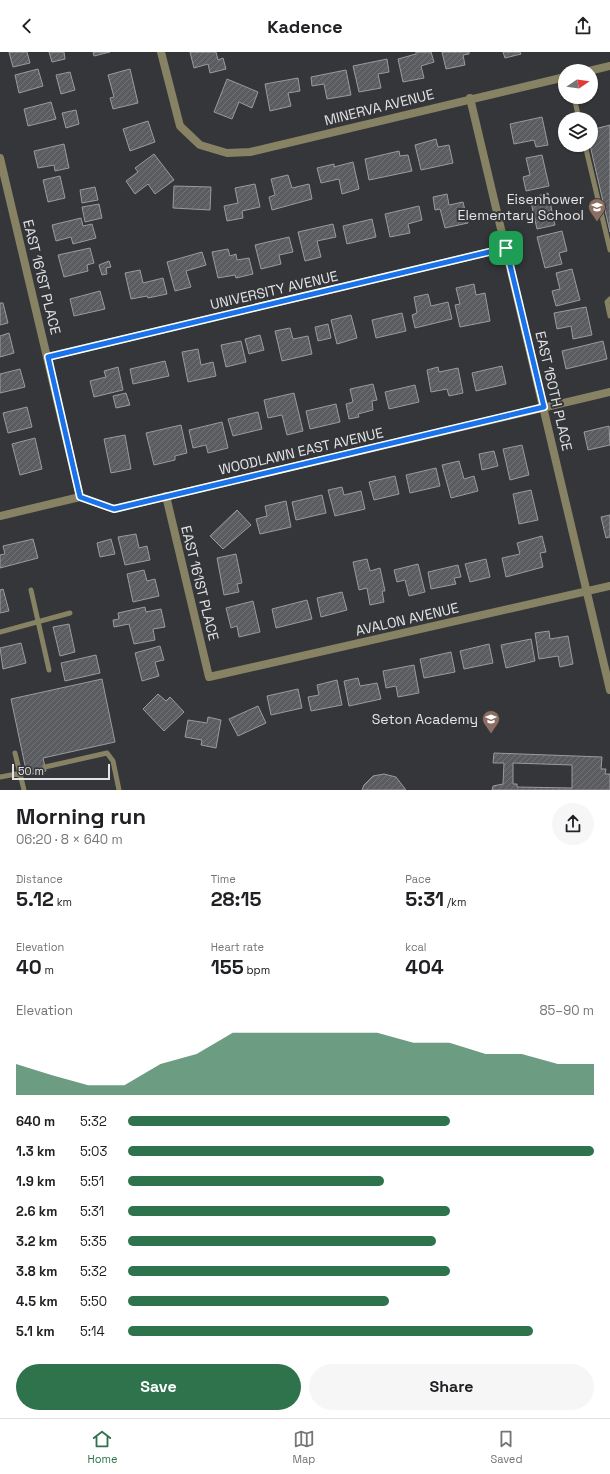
<!DOCTYPE html>
<meta charset="utf-8">
<style>
:root{--surface:#fff;--page:#f6f6f6;--text:#202124;--muted:#757577;--line:#e0e0e0;--accent:#2e734c}
body{margin:0;font-family:"Space Grotesk",sans-serif;background:var(--page);color:var(--text);height:100vh;display:flex;flex-direction:column;font-size:15px;white-space:nowrap}
*{box-sizing:border-box;margin:0}
p{font-size:13px;color:var(--muted)}
.icon{flex:none;width:22px;height:22px;fill:none;stroke:currentColor;stroke-width:2;stroke-linecap:round;stroke-linejoin:round}
.map{position:relative;height:738px;overflow:hidden}
.details{display:flex;flex-direction:column;background:var(--surface);flex:1}
.details>*{flex:none}
.needle{width:26px;rotate:77deg}
.fabs{position:absolute;left:558px;top:12px;display:grid;gap:8px}
.fabs a{display:grid;place-items:center;width:40px;height:40px;border-radius:50%;background:var(--surface);box-shadow:0 1px 3px #0004;font-size:20px}
.scale{position:absolute;left:12px;bottom:10px;width:98px;box-sizing:border-box;padding-left:4px;border:2px solid #e3e4e6;border-top:0;font-size:11px;line-height:14px;white-space:nowrap;color:#e3e4e6;-webkit-text-stroke:3px #343639;paint-order:stroke}
.pin{position:absolute;display:grid;place-items:center;width:34px;height:34px;color:#fff;margin:-17px;border-radius:8px;box-shadow:0 2px 6px #0006}
.round{display:grid;place-items:center;flex:none;width:42px;height:42px;border-radius:21px;background:var(--page)}
.summary{display:flex;align-items:center;justify-content:space-between;height:68px;padding:0 16px}
h1{font-size:22px;font-weight:800;line-height:30px}
.figures{display:grid;grid-template-columns:repeat(3,1fr);gap:6px;height:68px;padding:4px 16px}
.figures div{display:grid;align-content:center}
.figures b{font-size:20px;font-weight:800}
.figures small{font-size:11px;font-weight:400}
.figures p{font-size:11px}
.chart{height:112px;padding:8px 16px}
.chart p{display:flex;justify-content:space-between}
.chart svg{width:100%;height:72px;margin-top:4px;fill:var(--accent);opacity:.7}
.action{display:flex;gap:8px;margin-top:auto;padding:8px 16px}
.action a{flex:1;height:46px;border-radius:24px;background:var(--accent);color:#fff;font-size:16px;font-weight:800;line-height:46px;text-align:center}
.action a+a{background:var(--page);color:var(--text)}
ul{padding:0 16px;list-style:none;font-size:13px}
li{display:grid;grid-template-columns:64px 48px 1fr;align-items:center;height:30px}
li i{height:10px;border-radius:5px;background:var(--accent)}
header{display:flex;justify-content:space-between;align-items:center;height:52px;padding:0 16px;background:var(--surface);font-size:18px;font-weight:800}
.tab-bar{display:flex;justify-content:space-around;align-items:center;height:56px;border-top:1px solid var(--line);background:var(--surface);font-size:11px;color:var(--muted)}
.tab-bar a{display:grid;justify-items:center;gap:2px}
.tab-bar .selected{color:var(--accent)}
.map>svg:first-child{display:block}
</style>
<header><svg class="icon" aria-label="back" viewBox="0 0 24 24"><path d="M15 5l-7 7 7 7"/></svg>Kadence<svg class="icon" aria-label="share" viewBox="0 0 24 24"><path d="M12 15V3M7 8l5-5 5 5M5 13v7h14v-7"/></svg></header>
<div class="map">
<svg width="610" height="738" viewBox="0 0 610 738">
<defs>
<pattern id="building-hatch" width="6" height="6" patternUnits="userSpaceOnUse"><rect width="6" height="6" fill="#5a5c5f"/><path d="M-1 1l2-2M0 6l6-6M5 7l2-2" fill="none" stroke="#727376"/></pattern>
</defs>
<rect width="100%" height="100%" fill="#343639"/>
<path fill="url(#building-hatch)" stroke="#999b9e" fill-rule="evenodd" d="M9,0h18l3,11 -17,4z
M49,0h15l1,7 -13,3z
M93,0h17l-16,4z
M190,0h26l2,8 5,-2 3,11 -16,4 -2,-9 -14,4z
M416,0h15l3,10 -13,4 3,12 -21,4 -5,-23 18,-5z
M442,0h27v2l-6,1 2,10 -19,4z
M503,0h17l1,2 -16,4z
M387,7l2,13 -11,2 3,14 -22,4 -6,-26z
M38,17l5,17 -24,7 -4,-18z
M130,17l8,34 -25,6 -3,-11 4,-1 -6,-22z
M346,18l5,25 -24,4 -3,-15 -12,2 -1,-9z
M70,20l5,18 -14,4 -5,-19z
M298,26l2,13 -12,2 3,13 -21,5 -5,-27z
M227,27l31,13 -6,16 -13,-6 -7,17 -18,-7z
M51,50l5,17 -28,7 -4,-17z
M76,58l3,14 -13,4 -4,-15z
M542,65l6,28 -12,2 -2,-7 -20,4 -4,-20z
M148,69l7,21 -25,9 -7,-22z
M610,73v107l-20,-87 1,-15z
M436,87l2,8 11,-2 4,18 -32,7 -6,-25z
M64,92l5,24 -14,3 -1,-6 -16,3 -4,-17z
M399,99l1,5 8,-1 4,16 -43,9 -4,-21z
M154,102l20,26 -19,14 -7,-10 -13,10 -9,-13 12,-9 -3,-4z
M542,103l7,31 -23,5 -3,-14 7,-2 -4,-17z
M353,110l6,27 -17,5 -3,-15 -18,4 -4,-15 17,-4v3z
M288,123l4,13 17,-4 3,15 -40,11 -3,-13 6,-2 -4,-16z
M60,124l5,22 -17,4 -5,-22z
M255,132l5,23 -18,4 1,7 -16,3 -3,-15 14,-3 -3,-15z
M174,134l37,1 -1,23 -37,-2z
M95,135l3,13 -16,3 -2,-13z
M548,141l7,32 -18,4 -7,-31z
M447,142l2,11 14,-3 5,21 -23,5 -5,-19 -5,1 -2,-13z
M99,152l3,14 -17,4 -3,-15z
M419,154l3,14 -14,4 2,9 -20,4 -5,-23z
M81,166l2,8 9,-2 4,14 -23,6 -2,-7 -15,4 -4,-16z
M372,167l4,18 -29,7 -4,-18z
M333,172l3,13 -19,4 4,16 -16,4 -7,-29z
M562,179l5,20 -8,2 3,11 -17,4 -8,-31z
M289,185l4,15 -14,3 2,9 -20,5 -6,-24z
M90,196l4,15 -7,2 1,6 -24,6 -6,-22z
M228,197l2,7 6,-2 1,6 12,-2 4,16 -17,4 -1,-3 -17,3 -6,-26z
M202,200l4,13 -20,6 5,16 -16,4 -8,-29z
M109,209l2,6 -5,1 1,6 -5,1 -3,-10z
M572,217l8,31 -24,6 -4,-15 8,-2 -4,-16z
M140,218l3,13 20,-5 4,16 -19,4 -1,-2 -16,3 -6,-26z
M474,232l2,11 9,-2 5,28 -30,6 -5,-22 5,-1 -4,-16z
M100,239l5,18 -31,7 -4,-17z
M428,242l3,12 17,-4 4,17 -37,9 -3,-13 5,-2 -3,-16z
M0,251h3l5,20 -8,2z
M586,255l6,28 -19,4 -2,-13 -14,3 -3,-16z
M402,261l4,18 -30,7 -4,-18z
M351,263l6,23 -20,6 -6,-24z
M328,272l3,14 -13,3 -3,-14z
M290,276l3,11 15,-3 4,18 -30,7 -7,-30z
M9,281l5,20 -14,4v-21z
M260,283l4,15 -15,4 -4,-15z
M241,289l5,21 -20,5 -5,-22z
M603,289l4,18 -41,10 -4,-18z
M198,297l3,16 12,-3 3,14 -28,6 -6,-30z
M165,309l4,15 -36,8 -3,-15z
M502,314l4,18 -30,7 -4,-18z
M118,315l5,23 -29,7 -4,-16 16,-4 -2,-6z
M438,315l1,5 19,-4 5,25 -14,3 -2,-7 -16,3 -4,-22z
M20,317l5,18 -25,6v-19z
M373,332l4,16 -5,1 1,9 -15,4 1,3 -10,2 -3,-15 7,-2 -3,-13z
M415,333l4,17 -30,7 -4,-17z
M126,341l4,12 -14,3 -3,-12z
M294,341l9,38 -16,4 -5,-20 -14,3 -4,-18z
M336,352l4,18 -30,7 -4,-18z
M27,355l5,20 -24,6 -5,-20z
M258,360l4,17 -29,7 -5,-17z
M222,370l6,26 -20,5 -2,-8 -13,3 -4,-18z
M181,373l6,28 -12,3v4l-21,5 -8,-32z
M609,374l1,19 -22,5 -4,-18z
M125,383l6,34 -20,4 -7,-34z
M35,386l7,31 -22,6 -8,-31z
M522,393l7,30 -19,5 -7,-31z
M494,399l4,15 -16,4 -3,-16z
M459,409l5,18 10,-3 4,15 -27,7 -9,-33z
M436,416l4,18 -30,7 -4,-18z
M395,424l4,18 -25,6 -5,-18z
M342,435l2,8 17,-4 4,18 -30,7 -7,-26z
M531,438l7,30 -19,4 -6,-30z
M322,443l4,18 -30,7 -4,-18z
M286,449l5,26 -31,7 -4,-15 11,-3 -2,-10z
M237,458l14,15 -28,24 -13,-13z
M610,463v22l-4,1 -5,-21z
M136,482l3,14 8,-2 3,14 -25,5 -7,-28z
M542,484l4,16 -6,1 3,14 -37,10 -4,-19 18,-4 -3,-11z
M33,487l5,19 -38,10v-13l5,-1 -2,-8z
M111,487l4,15 -15,3 -3,-14z
M236,502l6,29 -5,1 2,8 -15,3 -7,-37z
M367,507l3,12 10,-3 5,23h-3l2,11 -14,3 -3,-17 -8,2 -6,-28z
M486,507l4,18 -20,5 -5,-18z
M418,512l7,28 -16,4 -4,-16 -8,2 -3,-12z
M458,513l3,12 -7,1 2,6 -25,5 -3,-17z
M144,518l3,11 8,-2 4,17 -26,6 -6,-28z
M3,537l6,22 -9,2v-23z
M342,540l5,18 -26,7 -4,-19z
M307,548l5,19 -36,9 -4,-19z
M253,549l7,31 -21,5 -2,-11 -6,2 -5,-20z
M145,555l1,5 15,-3 4,18 -12,2 2,11 -21,4 -5,-20 -15,3 -1,-7 6,-1 -1,-6z
M69,572l6,28 -15,4 -7,-29z
M549,579l1,8 18,-3 5,28 -13,3 -2,-11 -19,3 -4,-26z
M531,587l4,22 -29,7 -5,-23z
M21,591l5,20 -23,6 -3,-21z
M489,592l4,19 -29,6 -4,-18z
M160,594l4,14 -9,2 4,14 -17,5 -7,-28z
M451,600l4,20 -31,6 -4,-19z
M96,603l4,18 -35,8 -4,-18z
M414,613l5,28 -21,4 -2,-11 -10,2 -3,-17z
M358,626l2,8 17,-3 4,16 -32,7 -5,-25z
M102,627l13,63 -72,16 3,13 -19,4 -16,-76z
M337,628l5,25 -31,6 -3,-14 11,-2 -2,-10z
M298,637l4,19 -31,7 -4,-19z
M158,642l8,7 4,-4 14,15 -20,19 -21,-22z
M258,654l8,17 -28,13 -9,-17z
M208,665l13,3 -5,28 -15,-3 1,-5 -17,-3 3,-17 19,3z
M494,701l108,4 -1,12h5l-1,5h5v16h-118l1,-4 10,-2 1,-21h-11zM513,711l59,2v23l-55,-1v-3h-4z
M384,722l12,3 10,13h-44l2,-5 9,-9z"/>
<g fill="none" stroke-linecap="round" stroke-linejoin="round">
<path stroke="#868263" stroke-width="5" d="M574,45l5,22
M585,93l25,105
M610,247l-3,3 3,14
M31,538l18,80
M0,580l70,-19
M15,701l9,37
M45,715l62,-14 6,8 6,29
M0,725l27,-5"/>
<path stroke="#868263" stroke-width="8" d="M161,0l19,74 20,19 27,8 23,-1 315,-75
M589,19l21,-5
M470,46l140,592
M0,106l80,339
M48,305l458,-109
M166,444l43,181 401,-91
M0,464l80,-19 34,12 496,-117"/>
</g>
<g fill="none" stroke-linecap="round" stroke-linejoin="round">
<defs>
<path id="route" d="M506,196l38,159 -430,102 -34,-12 -32,-140z"/>
</defs>
<use href="#route" stroke="#fff" stroke-width="8"/>
<use href="#route" stroke="#1a73e8" stroke-width="5"/>
</g>
<defs>
<symbol id="school-pin" viewBox="-11 -11 22 30"><path d="M0 17L-7.5 6A9.5 9.5 0 1 1 7.5 6Z" fill="#8d6e63" stroke="#343639"/><path d="M0-5L7-2L0 1L-7-2ZM-4 1L0 2.5L4 1V4Q0 6-4 4Z" fill="#fff"/></symbol>
</defs>
<g fill-rule="evenodd">
<use href="#school-pin" x="587" y="145" width="20" height="27"/>
<use href="#school-pin" x="481" y="657" width="20" height="27"/>
</g>
<g text-anchor="middle" dominant-baseline="central" stroke-width="4" stroke-linejoin="round" paint-order="stroke">
<g font-size="14" fill="#e3e4e6" stroke="#343639">
<text transform="translate(379 55) rotate(-14)">MINERVA AVENUE</text>
<text transform="translate(42 225) rotate(76)">EAST 161ST PLACE</text>
<text transform="translate(274 238) rotate(-13)">UNIVERSITY AVENUE</text>
<text transform="translate(554 339) rotate(77)">EAST 160TH PLACE</text>
<text transform="translate(301 399) rotate(-13)">WOODLAWN EAST AVENUE</text>
<text transform="translate(200 531) rotate(76)">EAST 161ST PLACE</text>
<text transform="translate(407 567) rotate(-13)">AVALON AVENUE</text>
</g>
<g font-size="14" fill="#e3e4e6" stroke="#343639" text-anchor="end">
<text x="584" y="147">Eisenhower<tspan x="584" dy="16">Elementary School</tspan></text>
<text x="478" y="667">Seton Academy</text>
</g>
</g>
</svg>
<div class="fabs">
<a><svg class="needle" viewBox="-14 -14 28 28"><path d="M0-13l5 13h-10z" fill="#e53935"/><path d="M0 13l5-13h-10z" fill="#757577"/></svg></a>
<a><svg class="icon" aria-label="layers" viewBox="0 0 24 24"><path d="M12 4l9 5-9 5-9-5zM3 14l9 5 9-5"/></svg></a>
</div>
<div class="scale">50 m</div>
<div class="pin" style="left:506px;top:196px;background:#1e9e55"><svg class="icon" aria-label="arrive" viewBox="0 0 24 24"><path d="M6 21V4h12l-3 4 3 4H6"/></svg></div>
</div>
<section class="details">
<div class="summary"><div><h1>Morning run</h1><p>06:20 · 8 × 640 m</p></div><a class="round"><svg class="icon" aria-label="share" viewBox="0 0 24 24"><path d="M12 15V3M7 8l5-5 5 5M5 13v7h14v-7"/></svg></a></div>
<div class="figures">
<div><p>Distance</p><b>5.12<small> km</small></b></div>
<div><p>Time</p><b>28:15</b></div>
<div><p>Pace</p><b>5:31<small> /km</small></b></div>
</div>
<div class="figures">
<div><p>Elevation</p><b>40<small> m</small></b></div>
<div><p>Heart rate</p><b>155<small> bpm</small></b></div>
<div><p>kcal</p><b>404</b></div>
</div>
<div class="chart"><p><span>Elevation</span>85–90 m</p>
<svg viewBox="0 0 160 44" preserveAspectRatio="none"><path d="M0 44V25L10 32L20 38L30 38L40 25L50 19L60 6L70 6L80 6L90 6L100 6L110 12L120 12L130 19L140 19L150 25L160 25V44z"/></svg>
</div>
<ul>
<li><b>640 m</b>5:32<i style="width:69%"></i></li>
<li><b>1.3 km</b>5:03<i style="width:100%"></i></li>
<li><b>1.9 km</b>5:51<i style="width:55%"></i></li>
<li><b>2.6 km</b>5:31<i style="width:69%"></i></li>
<li><b>3.2 km</b>5:35<i style="width:66%"></i></li>
<li><b>3.8 km</b>5:32<i style="width:69%"></i></li>
<li><b>4.5 km</b>5:50<i style="width:56%"></i></li>
<li><b>5.1 km</b>5:14<i style="width:87%"></i></li>
</ul>
<div class="action"><a>Save</a><a>Share</a></div>
</section>
<nav class="tab-bar">
<a class="selected"><svg class="icon" aria-label="home" viewBox="0 0 24 24"><path d="M3 11l9-7 9 7M6 9v11h12V9"/></svg>Home</a>
<a><svg class="icon" aria-label="map" viewBox="0 0 24 24"><path d="M3 6l6-2 6 2 6-2v14l-6 2-6-2-6 2zM9 4v14M15 6v14"/></svg>Map</a>
<a><svg class="icon" aria-label="saved" viewBox="0 0 24 24"><path d="M7 4h10v16l-5-4-5 4z"/></svg>Saved</a>
</nav>
